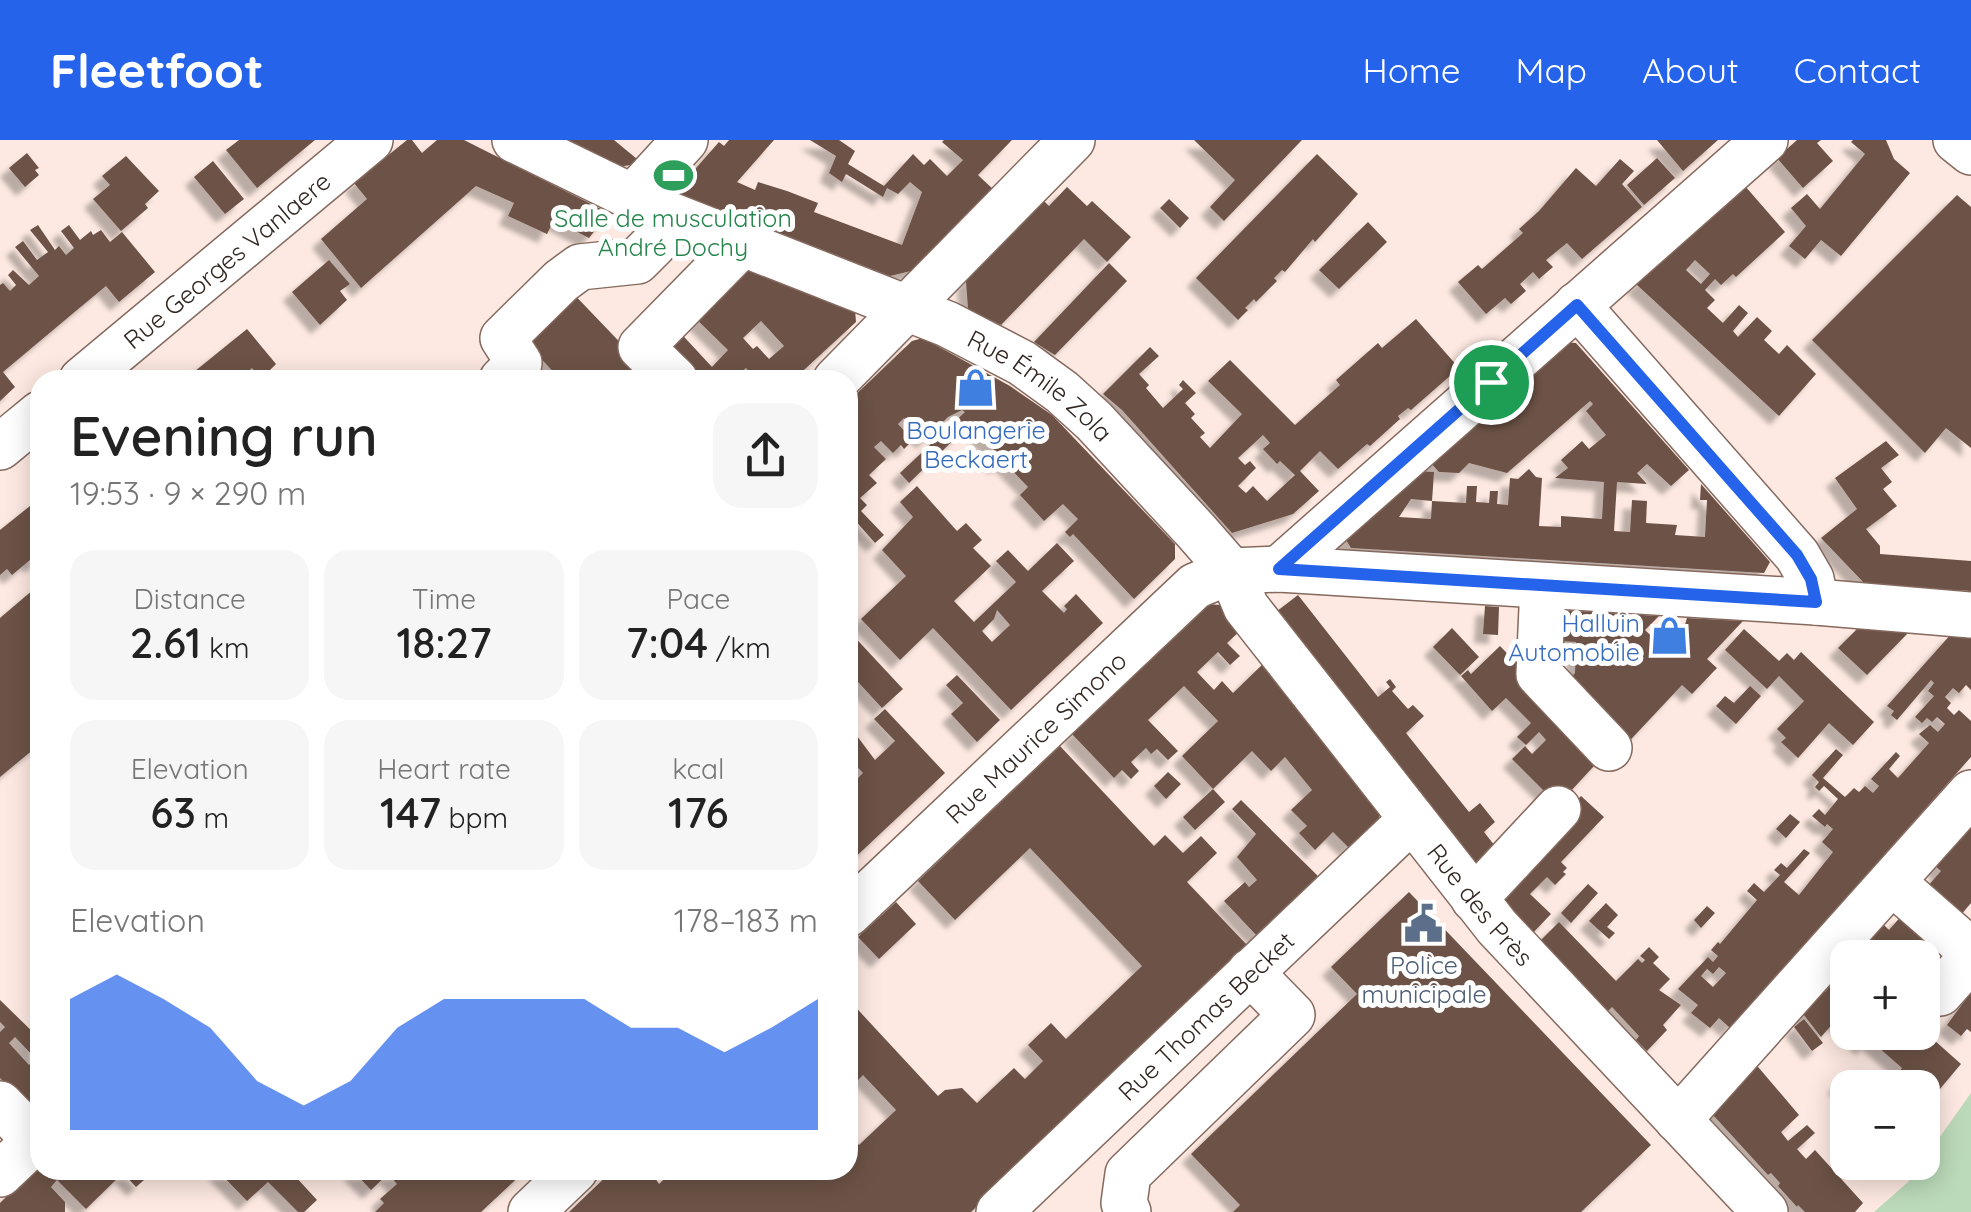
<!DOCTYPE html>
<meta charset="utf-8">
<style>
:root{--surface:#fff;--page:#f6f6f6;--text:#222;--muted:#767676;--accent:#2563eb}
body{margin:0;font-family:Quicksand,sans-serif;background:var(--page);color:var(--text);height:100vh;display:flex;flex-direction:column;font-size:38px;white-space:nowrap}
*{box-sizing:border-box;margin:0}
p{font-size:32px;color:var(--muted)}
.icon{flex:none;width:55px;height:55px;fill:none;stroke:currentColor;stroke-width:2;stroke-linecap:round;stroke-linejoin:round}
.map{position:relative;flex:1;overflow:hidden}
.panel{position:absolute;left:30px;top:230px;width:828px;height:810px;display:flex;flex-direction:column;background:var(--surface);border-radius:30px;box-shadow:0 5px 25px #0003}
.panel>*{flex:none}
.tools{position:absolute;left:1830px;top:800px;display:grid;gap:20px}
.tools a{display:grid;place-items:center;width:110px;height:110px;border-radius:20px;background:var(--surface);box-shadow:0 5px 25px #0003;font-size:50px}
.pin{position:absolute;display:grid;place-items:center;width:85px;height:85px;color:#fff;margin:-42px;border:5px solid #fff;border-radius:50%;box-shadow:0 2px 10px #0007}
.round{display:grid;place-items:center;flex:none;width:105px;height:105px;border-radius:30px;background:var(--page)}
.overview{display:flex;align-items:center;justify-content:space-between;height:170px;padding:0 40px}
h1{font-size:55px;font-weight:600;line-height:75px}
.figures{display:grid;grid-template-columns:repeat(3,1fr);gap:15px;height:170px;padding:10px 40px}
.figures div{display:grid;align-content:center;border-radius:25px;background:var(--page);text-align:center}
.figures b{font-size:42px;font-weight:600}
.figures small{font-size:28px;font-weight:400}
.figures p{font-size:28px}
.chart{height:280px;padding:20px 40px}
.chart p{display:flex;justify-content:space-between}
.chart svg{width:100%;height:180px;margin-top:10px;fill:var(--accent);opacity:.7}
header{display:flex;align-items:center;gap:60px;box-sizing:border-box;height:140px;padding:0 50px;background:var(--accent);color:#fff}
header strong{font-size:48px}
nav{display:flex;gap:55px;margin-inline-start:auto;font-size:35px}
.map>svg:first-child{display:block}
</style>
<header>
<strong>Fleetfoot</strong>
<nav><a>Home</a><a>Map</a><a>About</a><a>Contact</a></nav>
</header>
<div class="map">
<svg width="1971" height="1072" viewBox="0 0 1971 1072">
<defs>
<filter id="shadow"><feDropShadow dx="-9" dy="9" stdDeviation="2.5" flood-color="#0004"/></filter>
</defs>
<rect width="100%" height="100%" fill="#fde9e1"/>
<path fill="#bbdab9" d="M1971,953v119h-97l34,-30z"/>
<path fill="#6d5247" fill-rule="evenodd" filter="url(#shadow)" d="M239,0h76l-58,48 -31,-38z
M407,0h5l10,13 15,-13h27l145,73 -20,25 -35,-18 -7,14 -39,-18 6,-13 -38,-17 -115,102 -40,-49 46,-40 -13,-16z
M563,0h51l23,19 -6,6 -14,2z
M729,0h45l-37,42 18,8 3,-8 29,9 31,12 -4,9 88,33 20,-53 -12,-10 -12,12 -11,-6 -4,9 -37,-23 -4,8 -13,-9 7,-17 -26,-16h29l16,11 -7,13 36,22 29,-32 11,11 6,-6 17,17 16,-16 -21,-18 2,-2h68l-34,35 17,16 -76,78 -29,7 -215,-84 44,-50 5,4z
M1194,0h108l-78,81 -14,-14 25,-27z
M1657,0h61l-35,31z
M1797,0h24l-4,3 16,18 -30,27 -26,-30z
M1853,0h33l8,19 16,14 -69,83 -20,-16 -16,19 -16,-13 17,-20 -15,-18 16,-14 13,15 45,-55 -14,-12z
M27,13l12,15 -4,2 4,5 -14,12 -16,-19z
M1317,14l41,40 -43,48 -2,-3 -28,33 -3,-2 -8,8 3,3 -21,21 -2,-3 -9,9 3,2 -10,10 -42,-42z
M126,16l33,35 -14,13 3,4 -27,23 -28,-32 17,-14 -8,-9z
M1657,18l18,20 -31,27 -17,-20z
M1620,19l14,12 -12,13 20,23 -60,52 -15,-16 -21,17 7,7 -14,12 -6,-7 -13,12 6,7 -15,13 -6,-6 -19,16 -28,-32 20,-17 4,4 41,-36 -4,-4 20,-18 37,-43 20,18z
M213,21l31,38 -19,15 -31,-37z
M1745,46l40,46 -49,45 -3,-3 -12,11 -6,-6 -10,11 10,10 -8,8 16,15 16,-18 9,8 -15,18 5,6 19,-20 15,14 -8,9 15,14 8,-9 29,29 -37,42 -143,-132zM1695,120l15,14 -9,10 -15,-14z
M1067,47l20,19 5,-5 39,36 -24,25 -23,-23 -83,86 -33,-16 -2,-28 78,-80 5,5z
M1957,55l14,12v241l-25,-20 -21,25 -113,-113z
M1169,59l20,19 -9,10 -20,-20z
M1368,82l19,20 -48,47 -20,-19z
M38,85l17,25 4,-4 7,9 8,-7 -13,-17 8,-6 11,15 11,-9 2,4 8,-5 9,12 12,-10 33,40 -36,30 -13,-16 -35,29 -68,57 12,15 -15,14v-116l3,-2 7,8 6,-6 -8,-10 5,-5 16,15 10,-9 -24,-29 8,-6 14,19 11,-8 -18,-22z
M329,120l21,24 -10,7 7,9 -27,25 -28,-33z
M1109,123l18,18 -72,74 -21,-13z
M735,124l120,46 1,12 -63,58h-36l-11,-12 -13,12h-43l-35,-34 19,-20 38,41 16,-17 -39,-38zM761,181l23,25 -15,13 -12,-13 -4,3 -10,-11z
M566,146l69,72 -7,7 14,15h-81l-44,-47z
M1416,179l43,49 -48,42 -3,-2 -10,8 2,3 -30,27 -3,-2 -29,25 -18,-18 -20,20 19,20 -26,23 -61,19 -110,-123 -19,-16 47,-47 9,9 -20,18 10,11 -3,3 17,20 20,-19 -4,-4 4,-5 13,13 -11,10 10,11 -4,4 14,15 -5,4 10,11 32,-34 -34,-33 22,-21 65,65 45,-40 -4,-5 42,-37 4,5zM1263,295l7,8 -7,6 14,15 3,-3 15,14 -28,26 -14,-15 -7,7 -8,-7 18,-18 -6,-7 -5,4 -7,-7z
M247,189l29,35 -15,15 -9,-11 -15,12h-53z
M923,198l87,48 42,29 123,129v15l-41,40 -61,-65 -3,3 -5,-5 13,-13 -15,-15 -19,17 -24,-26 8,-8 -25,-26 -5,4 -10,-10 6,-5 -24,-26 -61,59 -9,-10 65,-61 -3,-2 -14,7 -23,23 -21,-22 -6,6 15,16 -9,9 -3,-4 -8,8 -12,-12 -7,6 12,12 -17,16 8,8 -17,15 7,7 -6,6 23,24 -9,8 -22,-25 -3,3 -2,-4v-115l64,-61z
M1564,202l12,1 113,127 -18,16 -24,-22 -10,9 10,11 -30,-2 -3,49 16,1 2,-32 15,1 -1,22 31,2 -2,10 30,2 2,-37h-7l1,-16 69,78 -6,11 -413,-25 -8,-13 75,-64 16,1 -2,29 -21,-2 -12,18 32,2 1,-18 34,2 1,-17h10l-1,16 13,1 1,-12h8l-1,13 11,1 2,-27 8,1 11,-10 7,8 6,1 -3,48 22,1v-11l41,3 2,-37 -49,-4 13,-10 -7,-8 21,-19 7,8 17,-14 -20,-24 7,-7 -3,-3 -83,72 -38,-10 -10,10 -20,-1 -10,-11z
M1886,301l13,14 -18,13 11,14 -9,7 14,17 -31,23 14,17v8l91,7v30l-105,-6 -45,-47 36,-29 -22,-31z
M917,346l40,45 9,-8 16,17 -9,8 18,18 -37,35 20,21 42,-40 -20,-21 12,-11 20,21 29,-28 17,18 -32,30 22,22 3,-4 -3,-3 12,-12 27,29 -92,87 -78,-82 -33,32 -39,-41 45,-43 -24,-26 31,-33 -13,-15zM997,470l13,15 -18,17 -10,-11 12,-12z
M40,358v61l-7,5 -3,-4 -18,15 -5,-6 -7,6v-45z
M40,444v160l-40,33v-159z
M1298,455l80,102 12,-10 -4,-5 4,-3 6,8 -4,4 16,18 5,-4 11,11 -18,17 63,79 11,-9 15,19 -11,10 11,14 -11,37 -212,-268z
M1209,464l11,1 20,26 -13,12 13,13 -10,9 -12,-13 -21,20 17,18 8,-9 11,12 32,-31 115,146 -1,12 -30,28 -16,-16 -18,18 -16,-17 8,-7 -16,-16 21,-20 -27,-33 -14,14 -19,-20 -39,38 12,13 -30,28 -12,-13 30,-28 -31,-33 36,-35 -34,-35 -36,34 30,31 -10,9 -11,-11 -6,5 -5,-6 -15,14 8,9 -8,8 -9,-9 -8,8 -42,-44z
M1485,466l14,1 -1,28 -15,-1z
M1546,469l113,7 -14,14 23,22 13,-14 6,-20 56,3 -36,38 10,9 -25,26 -10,-9 -62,66 -57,-66 12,-12 1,-31 -32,-2z
M1859,487l51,4 -43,44 -29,-27z
M1452,488l27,29 -19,18 -27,-28z
M1744,489l35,32 8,-8 7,7 7,-8 73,70 -21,23 -24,-22 -31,35 -17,-16 5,-4 -9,-9 27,-28 -25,-25 -12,13 -42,-39z
M848,490l55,59 -21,19 -34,-37z
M1952,493l19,2v55l-5,-5 -7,8 -6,-5 -8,9 6,6 -4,5 7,7 5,-5 12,11v36l-241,271 -11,-10 -9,10 -19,-15 7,-8 -20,-16 30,-32 5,5 5,-6 -7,-6 7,-8 2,2 37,-44 -10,-9 7,-8 10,9 16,-17 -6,-5 7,-7 6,5 17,-19 6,4 -26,29 15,13 34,-43 -11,-10 11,-13 -6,-5 -2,3 -13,-11 7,-7 6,6 13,-16 -14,-13 -5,5 -4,-4 4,-5 -7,-7 24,-26 7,6 -20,23 22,19 9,-9 5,4 6,-6 8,7 6,-7 -8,-7 25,-27 4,4 -11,13 9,9 31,-35 -10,-9 11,-9 8,7 7,-8 -8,-7 -5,5 -5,-4 -5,5 -7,-6 19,-21 -6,-5 6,-8 -3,-3 -34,40 -6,-5 3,-4 -7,-5zM1719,827l7,6 -13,14 -12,-11 6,-7 6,5z
M1500,506l105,108 -47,51 -46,-46 13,-13 7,8 14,-14 -7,-8 -13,13 -9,-8 14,-14 -25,-25 -14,13 -31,-35 7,-6 3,4z
M957,535l43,45 -23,22 -26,-28 12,-11 -17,-18z
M1750,546l11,10 -25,28 -20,-18 9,-10 9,7z
M885,569l60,64 -97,91v-85l4,5 11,-11 -15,-16v-19l6,-6 21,28 20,-19 -21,-22z
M1060,606l94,100 11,-11 18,18 18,-17 16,17 -30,29 61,64 -277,266h-402l44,-42h37l9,14 15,-14h174v-37l11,12 37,-35 -33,-35 -7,7 -8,-9v-74l90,97 7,-6 17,-2 15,15 37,-35 11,11 18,-18 -15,-16 23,-22 15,16 76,-73 -112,-118 -75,72 -37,-39z
M1168,632l13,12 -15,15 -12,-13z
M1581,656l23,21 -43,45 6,6 -4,4 3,2 -11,11 -8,-8 -17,17 21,20 -22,23 -38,-45z
M1241,660l78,77 -61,60 -34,-36 21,-19 4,5 8,-7 -20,-23 19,-23 -24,-25z
M1790,674l10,8 -14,16 -10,-9z
M1971,686v77l-11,13 -33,-29 14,-16 -7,-6z
M1588,744l10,9 -27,30 -10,-10z
M1409,752l242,253 -70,67h-348l7,-7 -49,-51 166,-160 -26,-27z
M896,762l20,22 -37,35 -21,-22z
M1606,763l12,12 -11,12 8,6 -6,6 -20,-18z
M1707,766l8,7 -14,15 -7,-8z
M1903,774l33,29 -13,15h-68l28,-34 6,6z
M1559,782l57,59 22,-22 4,4 3,-3 -5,-4 9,-9 10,10 -6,6 17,16 -11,11 22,15 -18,20 4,5 -20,21 -11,-11 3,-4 -27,-29 -8,8 -68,-70z
M1848,826v48l-9,10 -4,-3 -14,16 -28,-36 18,-20 14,11z
M1971,852v40l-4,-3 -6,7 -14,-11z
M0,860l40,39v59l-11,10 -29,-30v-46l5,-5 -5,-5zM15,897l20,21 -6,7 -20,-22z
M1804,879l19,24 -11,8 -18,-24z
M1863,892h62l36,32 -27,32 -16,-14 -6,6 -15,-13 5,-7 -32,-28 -5,6 -8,-7z
M1747,914l52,61 -18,17 7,9 19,-16 8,8 -18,16 9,10 9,-9 48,53 -8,9h-50l-7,-7 -1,2 -19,-21 2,-3 -9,-10 -3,2 -65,-71z
M1851,931l15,17h-18v8l-11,-12z
M40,1024v6h95l9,10 -8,7 -13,-14 -37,36 -29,-29 -6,7 14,15v10h-65v-9z
M217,1030h33l3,4 4,-4h42l-5,5 23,25 -13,12h-6l-30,-30 -21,19z
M352,1030h174l-45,42h-106l9,-9 -4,-4 17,-15 -9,-10 -17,16z"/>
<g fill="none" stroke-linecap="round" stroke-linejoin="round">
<defs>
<g id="minor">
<path id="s1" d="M515,0l150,73 282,111 75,39 40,29 32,29 102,110 35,40 15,36 251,320 268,285"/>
<path d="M1956,0l15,12"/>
<path d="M632,58l53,-58"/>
<path d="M1577,165l220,250 14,24 5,23"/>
<path id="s2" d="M82,240l288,-240"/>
<path d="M502,240l17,-17 -16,-25 58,-57 19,-14 57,-6 18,-18 10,-30"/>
<path d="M675,240l-34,-33 102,-104"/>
<path d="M836,240l236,-240"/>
<path d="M0,307l40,-33"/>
<path d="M1279,429l486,-429"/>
<path d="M1543,446l-4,88 70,74"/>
<path d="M1892,742l79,69"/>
<path d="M1474,759l84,-90"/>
<path id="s3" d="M848,774l347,-328 36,-15 48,-2 537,33 155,13"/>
<path d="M1940,853l31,-35"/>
<path d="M0,964l35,36"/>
<path d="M1678,980l293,-327"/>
<path d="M0,1034l40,-38"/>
<path d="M531,1072l44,-42"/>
<path id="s4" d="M999,1072l413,-393"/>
<path d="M1128,1072l-4,-9 4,-29 164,-159 -42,-43"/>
</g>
</defs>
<use href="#minor" stroke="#85695e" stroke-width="48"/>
<use href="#minor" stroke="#fff" stroke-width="45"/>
</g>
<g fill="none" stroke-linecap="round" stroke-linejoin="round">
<defs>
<path id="route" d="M1577,165l220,250 14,24 5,23 -537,-33z"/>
</defs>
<use href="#route" stroke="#fff" stroke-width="20"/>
<use href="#route" stroke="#2563eb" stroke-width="12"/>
</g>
<defs>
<symbol id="stadium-bare" viewBox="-9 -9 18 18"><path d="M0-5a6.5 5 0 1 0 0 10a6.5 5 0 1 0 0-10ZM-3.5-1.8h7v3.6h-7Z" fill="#2e9e5b" stroke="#fff" stroke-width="2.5" paint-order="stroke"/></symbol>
<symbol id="shop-bare" viewBox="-9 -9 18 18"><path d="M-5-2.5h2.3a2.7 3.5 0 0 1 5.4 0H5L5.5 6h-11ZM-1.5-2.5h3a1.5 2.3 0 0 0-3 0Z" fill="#3f7fe0" stroke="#fff" stroke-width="2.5" paint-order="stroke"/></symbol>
<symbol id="civic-bare" viewBox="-9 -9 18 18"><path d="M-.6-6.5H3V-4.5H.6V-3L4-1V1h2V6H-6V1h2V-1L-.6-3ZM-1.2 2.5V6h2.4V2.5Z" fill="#5c6f8a" stroke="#fff" stroke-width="2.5" paint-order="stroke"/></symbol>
</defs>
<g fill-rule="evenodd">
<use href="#stadium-bare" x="646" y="8" width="55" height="55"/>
<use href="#shop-bare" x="948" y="220" width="55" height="55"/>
<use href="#shop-bare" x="1642" y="468" width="55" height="55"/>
<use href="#civic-bare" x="1396" y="756" width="55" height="55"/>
</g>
<g text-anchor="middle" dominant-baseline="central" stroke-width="10" stroke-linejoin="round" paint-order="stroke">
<g font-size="25" fill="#27864d" stroke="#fff">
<text x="673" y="77">Salle de musculation<tspan x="673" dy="29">André Dochy</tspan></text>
</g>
<g font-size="25" fill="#322621" stroke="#fff">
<text stroke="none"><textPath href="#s2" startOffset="188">Rue Georges Vanlaere</textPath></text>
<text stroke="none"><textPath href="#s1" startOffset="582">Rue Émile Zola</textPath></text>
<text stroke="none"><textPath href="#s3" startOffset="258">Rue Maurice Simono</textPath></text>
<text stroke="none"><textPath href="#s1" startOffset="1268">Rue des Près</textPath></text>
<text stroke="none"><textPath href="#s4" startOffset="285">Rue Thomas Becket</textPath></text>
</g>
<g font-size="25" fill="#366cbe" stroke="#fff">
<text x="976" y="289">Boulangerie<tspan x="976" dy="29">Beckaert</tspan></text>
<text x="1640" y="482" text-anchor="end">Halluin<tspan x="1640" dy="29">Automobile</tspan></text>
</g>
<g font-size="25" fill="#4e5e75" stroke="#fff">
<text x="1424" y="824">Police<tspan x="1424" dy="29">municipale</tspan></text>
</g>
</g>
</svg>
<div class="tools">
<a>+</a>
<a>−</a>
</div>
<div class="pin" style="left:1491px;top:242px;background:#1e9e55"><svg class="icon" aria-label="arrive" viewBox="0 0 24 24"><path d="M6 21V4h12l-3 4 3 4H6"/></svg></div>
<section class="panel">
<div class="overview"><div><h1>Evening run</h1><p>19:53 · 9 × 290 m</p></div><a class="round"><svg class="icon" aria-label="share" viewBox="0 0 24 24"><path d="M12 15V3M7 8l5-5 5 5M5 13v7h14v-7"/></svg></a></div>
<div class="figures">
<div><p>Distance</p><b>2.61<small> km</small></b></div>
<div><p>Time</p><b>18:27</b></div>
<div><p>Pace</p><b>7:04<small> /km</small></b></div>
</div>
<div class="figures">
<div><p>Elevation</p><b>63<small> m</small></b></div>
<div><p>Heart rate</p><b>147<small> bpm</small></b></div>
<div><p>kcal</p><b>176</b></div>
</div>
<div class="chart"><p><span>Elevation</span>178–183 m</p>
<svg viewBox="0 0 160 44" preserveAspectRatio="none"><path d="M0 44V12L10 6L20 12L30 19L40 32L50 38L60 32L70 19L80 12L90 12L100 12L110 12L120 19L130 19L140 25L150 19L160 12V44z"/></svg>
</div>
</section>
</div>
